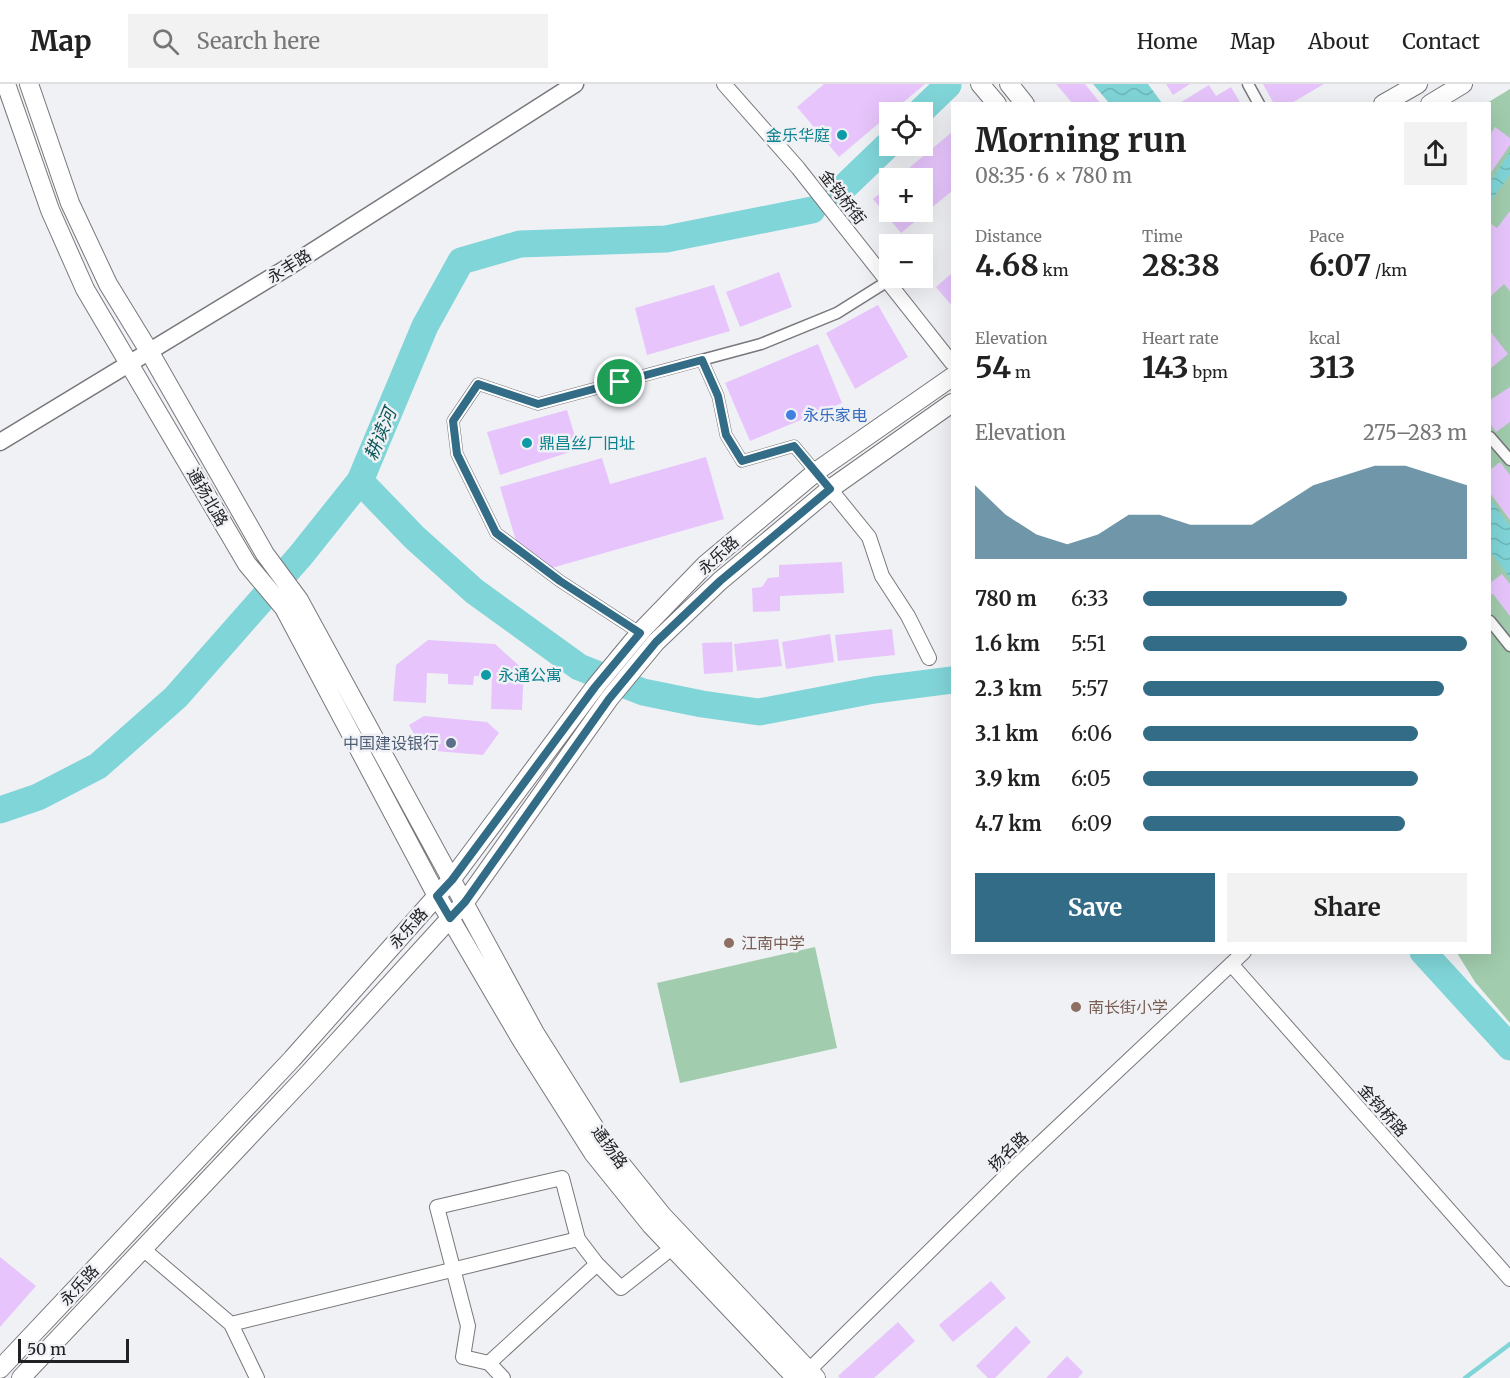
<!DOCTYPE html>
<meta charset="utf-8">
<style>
:root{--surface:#fff;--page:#f2f2f2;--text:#222;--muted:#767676;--line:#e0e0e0;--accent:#336c86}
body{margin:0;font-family:Merriweather,"Noto Sans SC",serif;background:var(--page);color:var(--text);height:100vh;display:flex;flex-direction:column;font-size:22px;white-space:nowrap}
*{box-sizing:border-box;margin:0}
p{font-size:20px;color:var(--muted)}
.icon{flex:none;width:33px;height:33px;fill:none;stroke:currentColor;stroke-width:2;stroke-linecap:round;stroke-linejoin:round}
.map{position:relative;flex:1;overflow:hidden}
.drawer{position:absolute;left:951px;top:18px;width:540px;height:852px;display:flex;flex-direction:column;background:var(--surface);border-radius:0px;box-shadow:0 6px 24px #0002}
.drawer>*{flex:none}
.fabs{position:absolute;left:879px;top:18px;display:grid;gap:12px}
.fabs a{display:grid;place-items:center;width:54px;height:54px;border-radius:0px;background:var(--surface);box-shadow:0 6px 24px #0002;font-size:30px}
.scale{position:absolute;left:18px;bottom:15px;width:111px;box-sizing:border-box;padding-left:6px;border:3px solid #222224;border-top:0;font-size:16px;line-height:21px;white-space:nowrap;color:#222224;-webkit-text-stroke:4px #f0f1f5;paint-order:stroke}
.pin{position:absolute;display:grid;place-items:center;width:51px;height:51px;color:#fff;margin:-26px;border:3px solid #fff;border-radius:50%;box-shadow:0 2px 6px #0007}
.round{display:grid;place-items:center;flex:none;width:63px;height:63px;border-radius:0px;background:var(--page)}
.head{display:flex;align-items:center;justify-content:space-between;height:102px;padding:0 24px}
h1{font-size:33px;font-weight:700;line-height:45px}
.figures{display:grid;grid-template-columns:repeat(3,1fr);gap:9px;height:102px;padding:6px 24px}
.figures div{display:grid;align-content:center}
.figures b{font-size:30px;font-weight:700}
.figures small{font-size:16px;font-weight:400}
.figures p{font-size:16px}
.chart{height:168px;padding:12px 24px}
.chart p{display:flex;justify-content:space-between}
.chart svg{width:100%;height:108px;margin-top:6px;fill:var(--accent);opacity:.7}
.action{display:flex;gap:12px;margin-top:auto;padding:12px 24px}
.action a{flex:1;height:69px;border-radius:0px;background:var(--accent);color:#fff;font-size:24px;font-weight:700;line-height:69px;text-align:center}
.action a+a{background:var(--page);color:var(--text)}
ul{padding:0 24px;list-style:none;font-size:20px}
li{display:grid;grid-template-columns:96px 72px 1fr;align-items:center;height:45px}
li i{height:15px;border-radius:8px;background:var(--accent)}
header{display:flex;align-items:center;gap:36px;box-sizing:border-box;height:84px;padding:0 30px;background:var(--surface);border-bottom:2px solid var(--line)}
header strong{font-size:28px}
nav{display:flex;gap:33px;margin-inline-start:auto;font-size:21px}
.search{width:420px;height:54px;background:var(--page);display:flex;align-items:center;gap:15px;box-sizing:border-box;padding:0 21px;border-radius:0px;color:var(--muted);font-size:22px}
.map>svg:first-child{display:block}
</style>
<header>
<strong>Map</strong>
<div class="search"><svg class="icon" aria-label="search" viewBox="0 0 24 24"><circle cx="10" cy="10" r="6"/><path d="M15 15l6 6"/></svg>Search here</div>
<nav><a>Home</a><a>Map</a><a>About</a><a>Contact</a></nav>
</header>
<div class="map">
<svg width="1510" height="1294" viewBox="0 0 1510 1294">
<defs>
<pattern id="water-waves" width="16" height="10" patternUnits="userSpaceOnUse" patternTransform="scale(1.5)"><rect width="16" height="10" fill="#80d5d8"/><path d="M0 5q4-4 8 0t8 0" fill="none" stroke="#6eb7b9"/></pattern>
</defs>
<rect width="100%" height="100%" fill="#f0f1f5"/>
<path fill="#a1ccad" d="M1510,5v934l-35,-41 -18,-29 33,-1v-848l-3,-1z
M815,863l22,101 -157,35 -23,-100z"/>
<path fill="url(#water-waves)" d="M1093,0h55l14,19h-53z
M1510,68v23l-20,27v-20z
M1490,414l20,28v52l-20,-27z"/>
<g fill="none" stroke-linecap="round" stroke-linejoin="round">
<path stroke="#80d5d8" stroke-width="4.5" d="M1465,1294l45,-34"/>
<path stroke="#80d5d8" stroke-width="27" d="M920,28l28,-27
M839,108l51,-49
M360,397l54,56 60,54 105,76 64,25 59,12 57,8 115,-22 78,-10
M0,726l38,-13 60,-31 78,-69 125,-142 59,-74 65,-155 36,-65 59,-17 146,-5 146,-29
M1423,868l87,95"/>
</g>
<path fill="#e7c5fc" d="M824,0h101l-86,73 -42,-50z
M1056,0h29l16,20h-28z
M1166,0h24l-17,11z
M1263,0h61l-34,20h-16z
M1209,1l7,11 15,-9 10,17h-63z
M1495,43l15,11v7l-20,29v-39z
M952,48v59l-51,42 -28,-34 17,-14v27h32v-34h-25z
M1510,127v80l-6,-7 -13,12 -1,-73 7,5z
M779,188l13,35 -52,20 -14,-35z
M952,189v33l-16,-19z
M714,201l16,46 -83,24 -12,-47z
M878,221l30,52 -53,32 -29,-56z
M1490,247l18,23 -18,15z
M818,260l24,59 -92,38 -25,-58z
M1510,303v35l-14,10 -6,-9v-23z
M567,326l12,39 -79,26 -13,-43z
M706,373l18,62 -183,52 -22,-20 -19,-64 102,-29 8,26z
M1500,378l10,13v45l-20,-27v-23z
M842,478l2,31 -64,3v15l-27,1 -1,-24 10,-1 6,-9 11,-1v-12z
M1502,490l8,10v32l-17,-22 -3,1v-12z
M892,545l3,26 -57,6 -3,-26z
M830,550l4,28 -48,7 -4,-27z
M778,555l4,27 -45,5 -3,-27z
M428,556l67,4 29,26 -2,40 -31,-1 1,-32 -18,-1 -1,9 -25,-1v-10l-21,-1 -1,30 -33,-2 3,-36z
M732,558l1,30 -29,2 -2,-31z
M424,632l63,6 12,11 -16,22 -60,-5 -14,-25z
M0,1173l36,29 -36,41z
M991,1197l15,17 -53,44 -14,-17z
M898,1238l17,19 -41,37h-34l-2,-2z
M1016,1242l15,16 -36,36h-7l-12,-12z
M1067,1272l16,16 -5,6h-32z"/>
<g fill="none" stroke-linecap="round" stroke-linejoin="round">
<defs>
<path id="pedestrian" d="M1248,0l11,20
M702,276l16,36 8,39 16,26 52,-15 36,43
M1490,353l20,23
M1490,537l20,25
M640,549l-80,-52 -64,-48 -39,-79 -4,-33 25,-37 60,20 223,-60 76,-31 51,-32"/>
<path id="minor" d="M724,0l74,84 154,195
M830,405l39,48 13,39 26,40 21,42
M1231,880l279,315
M143,1165l88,75 26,54
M231,1240l347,-85
M489,1279l-26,-6 5,-31 -31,-119 125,-29 16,61 19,25
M802,1293l210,-207 232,-218
M503,1294l-14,-15 108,-99 24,24 51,-40"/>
<path id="tertiary" d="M0,358l285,-173 290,-185"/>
<path id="secondary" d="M6,0l44,126 35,79 162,275 37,44 153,288 85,145 71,112 58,72 145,153
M29,0l41,119 38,81 41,67 116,203 34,46 236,433 70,111 57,71 154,163
M980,0l17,20
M1009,0l16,20
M1383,20l35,-20
M1430,20l33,-20
M0,1285l292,-310 159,-179 144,-193 48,-58 62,-64 112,-94 135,-94
M21,1294l288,-305 156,-171 144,-203 47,-57 64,-61 110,-92 122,-86"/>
</defs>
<use href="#pedestrian" stroke="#78787c" stroke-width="13"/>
<use href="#minor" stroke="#78787c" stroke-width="16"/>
<use href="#tertiary" stroke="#78787c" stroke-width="19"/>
<use href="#secondary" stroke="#78787c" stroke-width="20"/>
<use href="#pedestrian" stroke="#fff" stroke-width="10"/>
<use href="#minor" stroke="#fff" stroke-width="14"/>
<use href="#tertiary" stroke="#fff" stroke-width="16"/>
<use href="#secondary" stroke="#fff" stroke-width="18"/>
</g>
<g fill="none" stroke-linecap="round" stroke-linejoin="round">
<defs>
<path id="route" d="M702,276l16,36 8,39 16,26 52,-15 36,43 -110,92 -64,61 -47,57 -144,203 -15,16 -13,-22 15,-16 143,-193 45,-54 -80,-52 -64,-48 -39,-79 -4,-33 25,-37 60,20z"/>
</defs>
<use href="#route" stroke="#fff" stroke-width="12"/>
<use href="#route" stroke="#336c86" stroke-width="8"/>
</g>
<g fill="#0f9aa8" stroke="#f0f1f5" stroke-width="2">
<circle cx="842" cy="51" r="6"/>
<circle cx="527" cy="359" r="6"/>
<circle cx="486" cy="591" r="6"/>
</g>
<circle fill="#3f7fe0" stroke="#f0f1f5" stroke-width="2" cx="791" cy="331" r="6"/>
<circle fill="#5c6f8a" stroke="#f0f1f5" stroke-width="2" cx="451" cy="659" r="6"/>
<g fill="#8d6e63" stroke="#f0f1f5" stroke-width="2">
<circle cx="729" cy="859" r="6"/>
<circle cx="1076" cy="923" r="6"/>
</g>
<g text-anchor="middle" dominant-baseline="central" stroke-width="5" stroke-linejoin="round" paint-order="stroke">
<g font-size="16" fill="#0d838f" stroke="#f0f1f5" text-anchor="start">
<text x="830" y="51" text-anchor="end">金乐华庭</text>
<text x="539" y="359">鼎昌丝厂旧址</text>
<text x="498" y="591">永通公寓</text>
</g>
<g font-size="16" fill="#222224" stroke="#f0f1f5">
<text transform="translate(843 113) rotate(52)">金钩桥街</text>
<text transform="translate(289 182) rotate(-32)">永丰路</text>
<text transform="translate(208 413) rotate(60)">通扬北路</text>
<text transform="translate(718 471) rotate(-42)">永乐路</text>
<text transform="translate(408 844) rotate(-48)">永乐路</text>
<text transform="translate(1383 1026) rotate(48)">金钩桥路</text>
<text transform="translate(610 1063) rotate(54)">通扬路</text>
<text transform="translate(1008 1067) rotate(-44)">扬名路</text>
<text transform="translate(79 1201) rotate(-47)">永乐路</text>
</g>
<g font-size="16" fill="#366cbe" stroke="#f0f1f5" text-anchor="start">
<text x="803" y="331">永乐家电</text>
</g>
<g font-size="16" fill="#4e5e75" stroke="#f0f1f5" text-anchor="end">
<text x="439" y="659">中国建设银行</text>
</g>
<g font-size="16" fill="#785e54" stroke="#f0f1f5" text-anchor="start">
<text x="741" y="859">江南中学</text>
<text x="1088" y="923">南长街小学</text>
</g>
<g font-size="18" font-style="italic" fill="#0d595b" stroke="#f0f1f5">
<text transform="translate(380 350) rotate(-67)">耕读河</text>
</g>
</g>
</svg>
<div class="fabs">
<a><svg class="icon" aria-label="locate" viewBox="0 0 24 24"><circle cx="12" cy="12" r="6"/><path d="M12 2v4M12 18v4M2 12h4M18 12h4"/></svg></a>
<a>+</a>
<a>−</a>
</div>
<div class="scale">50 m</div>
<div class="pin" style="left:620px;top:298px;background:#1e9e55"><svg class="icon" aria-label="arrive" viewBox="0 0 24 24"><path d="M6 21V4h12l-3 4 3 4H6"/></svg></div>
<section class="drawer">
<div class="head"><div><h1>Morning run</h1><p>08:35 · 6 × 780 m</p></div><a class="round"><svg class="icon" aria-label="share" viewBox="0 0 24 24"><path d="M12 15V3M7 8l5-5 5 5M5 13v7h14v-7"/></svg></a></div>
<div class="figures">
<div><p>Distance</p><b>4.68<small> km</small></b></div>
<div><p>Time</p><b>28:38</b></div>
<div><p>Pace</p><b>6:07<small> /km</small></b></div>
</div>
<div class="figures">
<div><p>Elevation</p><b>54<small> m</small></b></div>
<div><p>Heart rate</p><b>143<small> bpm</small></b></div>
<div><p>kcal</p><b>313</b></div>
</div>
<div class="chart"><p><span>Elevation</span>275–283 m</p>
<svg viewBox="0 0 160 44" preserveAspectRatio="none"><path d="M0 44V14L10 26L20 34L30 38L40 34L50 26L60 26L70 30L80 30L90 30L100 22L110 14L120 10L130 6L140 6L150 10L160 14V44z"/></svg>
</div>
<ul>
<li><b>780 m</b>6:33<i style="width:63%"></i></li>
<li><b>1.6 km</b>5:51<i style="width:100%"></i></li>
<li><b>2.3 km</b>5:57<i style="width:93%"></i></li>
<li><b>3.1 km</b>6:06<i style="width:85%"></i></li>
<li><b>3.9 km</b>6:05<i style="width:85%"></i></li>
<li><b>4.7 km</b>6:09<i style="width:81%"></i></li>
</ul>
<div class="action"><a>Save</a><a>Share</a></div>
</section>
</div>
